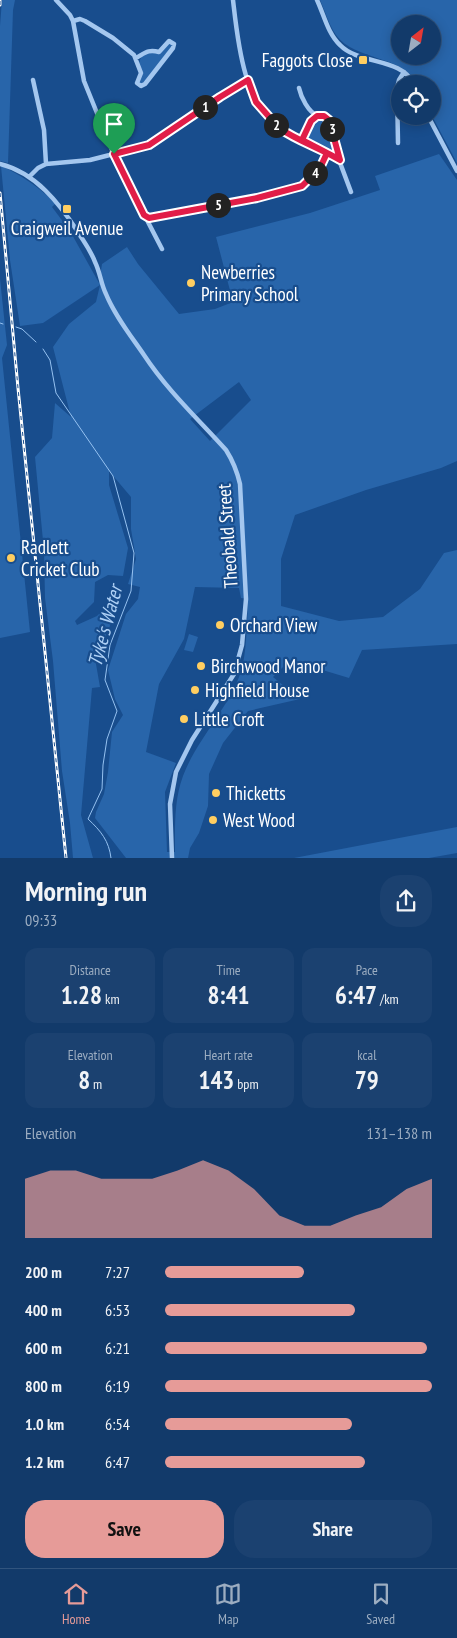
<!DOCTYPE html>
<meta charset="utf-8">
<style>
:root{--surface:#123a6a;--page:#1b4170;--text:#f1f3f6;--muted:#9cadc1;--line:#31547e;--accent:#e69b98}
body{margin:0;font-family:"PT Sans Narrow",sans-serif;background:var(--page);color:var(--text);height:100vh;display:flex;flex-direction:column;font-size:19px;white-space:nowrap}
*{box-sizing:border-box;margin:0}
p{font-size:16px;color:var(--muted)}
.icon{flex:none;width:28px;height:28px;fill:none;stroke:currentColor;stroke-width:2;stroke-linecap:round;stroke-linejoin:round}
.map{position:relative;height:858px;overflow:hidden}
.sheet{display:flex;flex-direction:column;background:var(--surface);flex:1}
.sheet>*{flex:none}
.needle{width:32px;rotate:31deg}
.tools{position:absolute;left:391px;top:15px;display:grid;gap:10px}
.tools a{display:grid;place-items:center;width:50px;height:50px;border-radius:50%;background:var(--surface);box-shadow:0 2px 12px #0003,0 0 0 1px var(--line);font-size:25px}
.pin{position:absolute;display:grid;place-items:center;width:42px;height:42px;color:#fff;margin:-51px -21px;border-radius:50% 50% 50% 0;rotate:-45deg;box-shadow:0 0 5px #0007}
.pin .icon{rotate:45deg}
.km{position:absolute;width:25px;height:25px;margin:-12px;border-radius:50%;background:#222;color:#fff;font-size:14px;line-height:25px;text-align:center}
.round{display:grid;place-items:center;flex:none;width:52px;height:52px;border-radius:20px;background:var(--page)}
.overview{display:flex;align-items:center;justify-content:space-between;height:85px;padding:0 25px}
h1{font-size:28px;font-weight:700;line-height:38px}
.metrics{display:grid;grid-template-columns:repeat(3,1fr);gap:8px;height:85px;padding:5px 25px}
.metrics div{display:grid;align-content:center;border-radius:12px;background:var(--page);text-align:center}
.metrics b{font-size:25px;font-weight:700}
.metrics small{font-size:14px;font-weight:400}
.metrics p{font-size:14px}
.chart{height:140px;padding:10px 25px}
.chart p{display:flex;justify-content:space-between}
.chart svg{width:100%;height:90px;margin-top:5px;fill:var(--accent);opacity:.7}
.primary-button{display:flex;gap:10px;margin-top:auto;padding:10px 25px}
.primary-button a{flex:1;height:58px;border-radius:20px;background:var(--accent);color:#111;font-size:20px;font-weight:700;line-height:58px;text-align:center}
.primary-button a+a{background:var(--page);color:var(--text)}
ul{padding:0 25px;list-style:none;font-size:16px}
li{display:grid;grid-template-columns:80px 60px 1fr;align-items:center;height:38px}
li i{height:12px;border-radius:6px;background:var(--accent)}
.tab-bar{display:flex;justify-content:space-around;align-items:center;height:70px;border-top:1px solid var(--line);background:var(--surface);font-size:14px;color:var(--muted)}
.tab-bar a{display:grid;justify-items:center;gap:2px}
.tab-bar .active{color:var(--accent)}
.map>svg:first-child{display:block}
</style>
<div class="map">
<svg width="457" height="858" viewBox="0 0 457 858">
<rect width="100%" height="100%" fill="#184d8d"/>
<path fill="#2865aa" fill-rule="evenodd" d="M2,0h13l-2,10 -5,153 -8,-2v-135z
M320,0h137v163l-25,-47v-32h-15c-14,-29 -62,-23 -81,-49 -7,-10 -11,-24 -16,-35zM400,24h32v32h-32z
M168,43l5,2 -30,39 -4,-1c0,-17 -4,-34 19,-30z
M318,117l10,3 8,33 -2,1 -29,-15 7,-18z
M439,154l18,26v281l-16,7 -75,22 -71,25 -14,44v47l58,15 44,-4 37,-28 24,-36 13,-3v94l-95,6 -13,28 -43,-13 -23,2 -10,10 27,22 -52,12 -25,32 -14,31 -1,32 -9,27 -9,15 -2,10h-62l-31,-40 1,-6 8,-18 4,-22 4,-40 11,-17 -8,-16 -7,-29 18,-56 12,-15 2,-12 -12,-3 8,-25 -5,-30v-32l-22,-26v14l19,63 -5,28 -15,-1 -13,7 -1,20 -19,19 2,4 20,-9 20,-20 3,2 -24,66 4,23 -8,1 -11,127 12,43h-20l-3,-35 -8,-52 -9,-110 -8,-63 -1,-47 -9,-94 17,-19 3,-35 16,14 -18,-70 16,-23 27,-22 4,-17 -57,38 -23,3 -10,-66 -9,-94c21,9 38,22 55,37l-4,4 18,24 29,52 3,-19 25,-17 11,17 41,50 36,-5 18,-7 -17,-65 94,-24 70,-23 -5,-14zM239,382l12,18 -41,41 -20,-22zM195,587l44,1 2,10 7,1c-1,21 -1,44 -5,65 -9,39 -46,74 -60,112 -9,24 -8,50 -8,76h-8l-2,-60 11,-29 -30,-11 13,-68 25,-45z
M0,279l7,66 -5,13 28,274 -30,6z
M189,634l9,3 -5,15 -9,-2z
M457,827v26l-28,5h-135z"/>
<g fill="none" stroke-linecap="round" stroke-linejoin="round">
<path stroke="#96c2f1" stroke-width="1" d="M0,323l3,1
M16,327l6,2 14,13
M43,349l7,11 6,33 57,83 21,77 -3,38 -21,54 -5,35 12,31 -10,28 -4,26 -1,24 -14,30c13,12 21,22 23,39"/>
<path stroke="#a4c7ef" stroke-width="4.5" d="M56,0l14,15 3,6 11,60 30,74 30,60 3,2 1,5 14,27
M233,0c5,43 10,103 48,129 18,13 40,20 58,31l12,32
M317,0c7,15 11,34 23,45 19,20 61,12 74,39
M73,21l7,-2 5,2 28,17 21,17 7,18 -4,10 4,3 4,-2 28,-36 1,-4 -5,-3 -10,11c-11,-3 -14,1 -23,6
M33,80l11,50 2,34
M299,88c2,9 9,24 19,28 5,1 7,0 11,4l10,40
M428,116l29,55
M301,140l10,-19 6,-5
M398,143l-1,-55 2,-8 5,-8
M0,164c36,9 59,39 78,68 6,10 13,19 17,30 5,10 6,22 11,32 9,22 25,42 38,61 23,35 54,64 82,95 7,11 11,21 14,34l6,115 -4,46 -8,29 -42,66 -16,32 -6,32 2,54
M29,177l9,-9 8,-4 44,-4 59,-15 71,-48 28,-17
M147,217l110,-19 45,-12c12,-7 19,-21 25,-33"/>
<defs>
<path id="rail" d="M0,5v-5
M0,193l18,195 48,470"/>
</defs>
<use href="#rail" stroke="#fff" stroke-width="3"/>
<use href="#rail" stroke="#184d8d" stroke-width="1" stroke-dasharray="4" stroke-linecap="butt"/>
</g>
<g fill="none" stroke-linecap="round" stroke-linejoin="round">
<defs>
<path id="route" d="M114,154l35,-9 71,-48 28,-17 8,22 23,26c19,13 41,20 61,32l-11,-40 -5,-4h-7l-6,5 -9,19 25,13 -7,15 -18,18 -45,12 -108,20 -5,-3 -30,-61"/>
</defs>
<use href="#route" stroke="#fff" stroke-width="10"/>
<use href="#route" stroke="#e11d48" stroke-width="6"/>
</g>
<g fill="#ffce61" stroke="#184d8d" stroke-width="2">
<rect x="358" y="55" width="10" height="10" rx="2.5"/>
<rect x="62" y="204" width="10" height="10" rx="2.5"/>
<circle cx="191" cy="283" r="5"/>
<circle cx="11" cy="558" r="5"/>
<circle cx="220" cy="625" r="5"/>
<circle cx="201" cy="666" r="5"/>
<circle cx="195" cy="690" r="5"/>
<circle cx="184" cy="719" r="5"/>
<circle cx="216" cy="793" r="5"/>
<circle cx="213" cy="820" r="5"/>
</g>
<g text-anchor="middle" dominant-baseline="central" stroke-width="4.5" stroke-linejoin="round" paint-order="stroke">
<g font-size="19" fill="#fff" stroke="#184d8d" text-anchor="start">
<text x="353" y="60" text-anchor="end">Faggots Close</text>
<text x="67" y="228" text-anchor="middle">Craigweil Avenue</text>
<text x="201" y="272">Newberries<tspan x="201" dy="22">Primary School</tspan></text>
<text x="21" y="547">Radlett<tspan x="21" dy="22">Cricket Club</tspan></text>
<text x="230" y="625">Orchard View</text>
<text x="211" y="666">Birchwood Manor</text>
<text x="205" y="690">Highfield House</text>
<text x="194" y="719">Little Croft</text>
<text x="226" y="793">Thicketts</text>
<text x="223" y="820">West Wood</text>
</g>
<g font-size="19" fill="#fff" stroke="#184d8d">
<text transform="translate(227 536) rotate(-94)">Theobald Street</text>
</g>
<g font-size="20" font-style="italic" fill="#afd1f6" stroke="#184d8d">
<text transform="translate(105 626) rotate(-75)">Tyke's Water</text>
</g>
</g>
</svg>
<div class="tools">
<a><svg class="needle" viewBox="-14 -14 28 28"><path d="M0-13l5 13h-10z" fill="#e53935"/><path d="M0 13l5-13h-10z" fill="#9cadc1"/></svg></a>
<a><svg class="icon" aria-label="locate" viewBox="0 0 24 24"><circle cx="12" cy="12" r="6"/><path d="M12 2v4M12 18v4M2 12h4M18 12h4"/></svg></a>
</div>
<div class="pin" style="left:114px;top:154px;background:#1e9e55"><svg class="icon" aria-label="arrive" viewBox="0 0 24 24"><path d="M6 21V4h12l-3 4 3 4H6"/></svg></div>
<b class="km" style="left:205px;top:107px">1</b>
<b class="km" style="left:276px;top:125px">2</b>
<b class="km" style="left:332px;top:129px">3</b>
<b class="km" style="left:315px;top:173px">4</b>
<b class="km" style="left:218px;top:205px">5</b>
</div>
<section class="sheet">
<div class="overview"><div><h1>Morning run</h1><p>09:33</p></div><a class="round"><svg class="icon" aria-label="share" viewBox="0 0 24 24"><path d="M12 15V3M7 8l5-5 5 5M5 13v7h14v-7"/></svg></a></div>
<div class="metrics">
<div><p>Distance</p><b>1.28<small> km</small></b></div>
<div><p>Time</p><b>8:41</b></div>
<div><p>Pace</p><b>6:47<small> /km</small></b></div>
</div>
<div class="metrics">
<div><p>Elevation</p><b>8<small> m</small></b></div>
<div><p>Heart rate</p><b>143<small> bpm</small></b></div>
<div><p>kcal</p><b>79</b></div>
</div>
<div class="chart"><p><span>Elevation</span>131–138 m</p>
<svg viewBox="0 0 160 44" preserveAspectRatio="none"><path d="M0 44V15L10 11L20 11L30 15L40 15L50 15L60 11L70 6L80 11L90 20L100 33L110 38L120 38L130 33L140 29L150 20L160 15V44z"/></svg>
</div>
<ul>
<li><b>200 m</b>7:27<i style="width:52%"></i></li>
<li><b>400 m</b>6:53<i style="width:71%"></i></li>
<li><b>600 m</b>6:21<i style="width:98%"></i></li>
<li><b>800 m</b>6:19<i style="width:100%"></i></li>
<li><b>1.0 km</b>6:54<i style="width:70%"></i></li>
<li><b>1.2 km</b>6:47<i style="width:75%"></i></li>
</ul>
<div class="primary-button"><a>Save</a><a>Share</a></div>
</section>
<nav class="tab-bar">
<a class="active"><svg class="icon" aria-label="home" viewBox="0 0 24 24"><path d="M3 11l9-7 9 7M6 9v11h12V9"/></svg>Home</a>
<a><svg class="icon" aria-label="map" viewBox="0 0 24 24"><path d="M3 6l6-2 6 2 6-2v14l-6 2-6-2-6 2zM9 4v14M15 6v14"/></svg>Map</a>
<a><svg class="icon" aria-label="saved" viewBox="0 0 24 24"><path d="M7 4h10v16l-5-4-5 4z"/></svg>Saved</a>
</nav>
